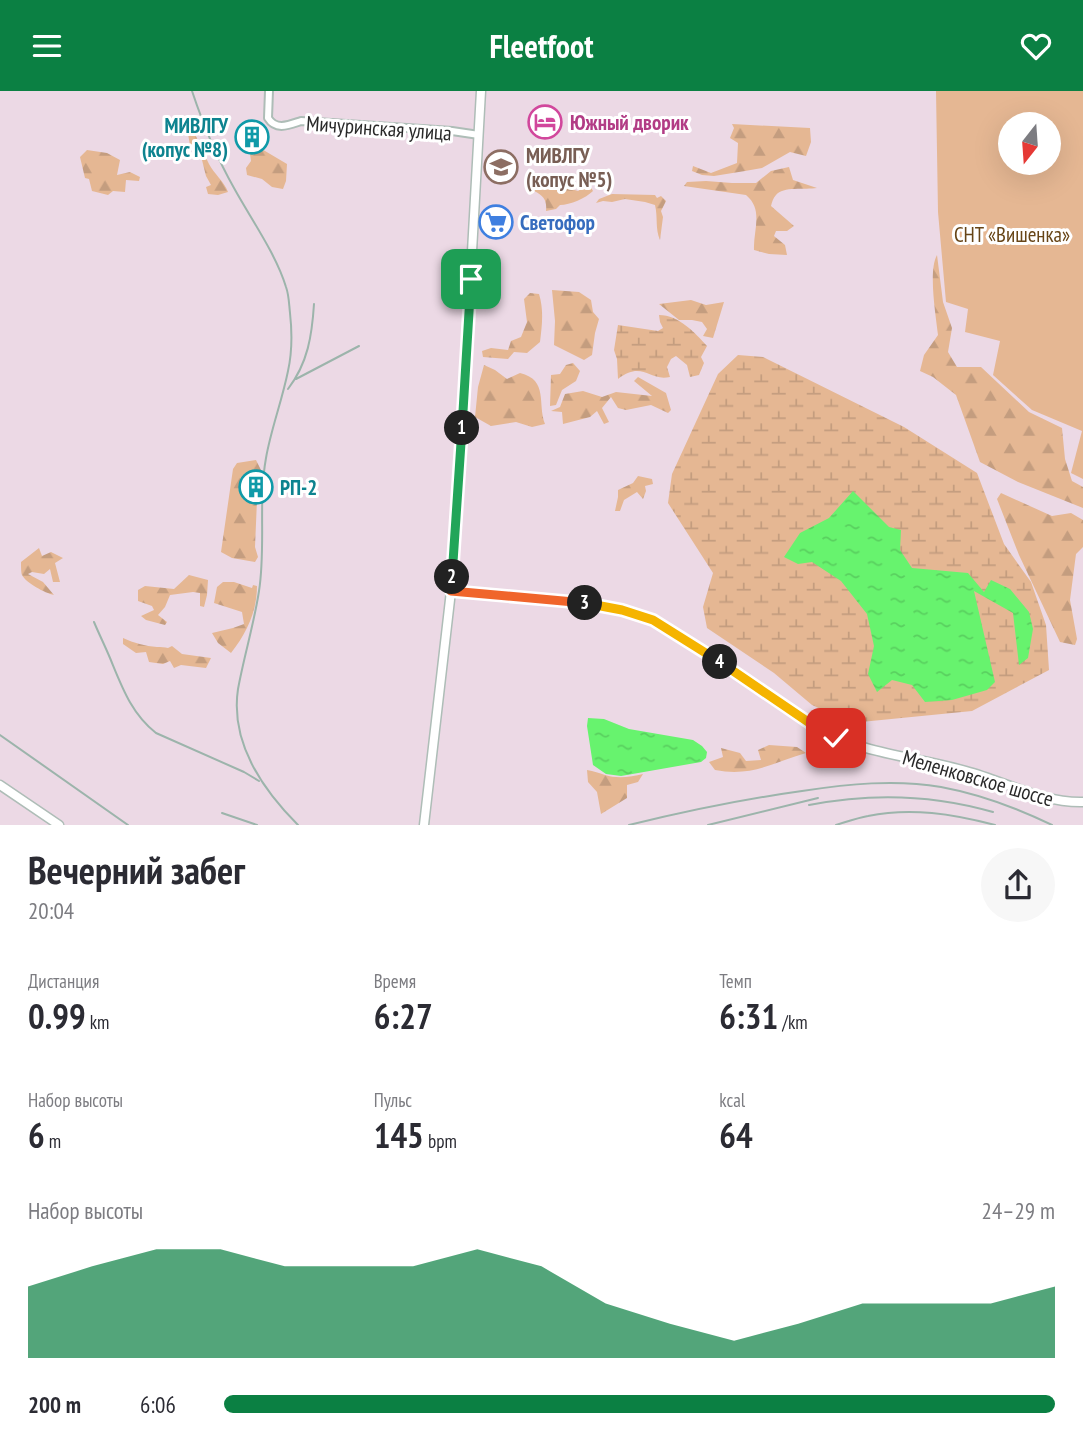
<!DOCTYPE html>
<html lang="ru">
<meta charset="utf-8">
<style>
:root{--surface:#fff;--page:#f7f7f7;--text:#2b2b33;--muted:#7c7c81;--accent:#0b8043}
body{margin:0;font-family:"PT Sans Narrow",sans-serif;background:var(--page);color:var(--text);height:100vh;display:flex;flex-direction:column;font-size:26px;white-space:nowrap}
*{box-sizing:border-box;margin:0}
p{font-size:23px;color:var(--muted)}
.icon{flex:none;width:38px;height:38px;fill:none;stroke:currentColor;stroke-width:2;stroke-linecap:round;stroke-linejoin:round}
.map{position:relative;height:734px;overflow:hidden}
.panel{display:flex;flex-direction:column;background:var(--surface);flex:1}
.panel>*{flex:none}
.needle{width:46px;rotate:197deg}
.fabs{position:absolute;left:998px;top:21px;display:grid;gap:14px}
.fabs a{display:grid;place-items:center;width:63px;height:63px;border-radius:50%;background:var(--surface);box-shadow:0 7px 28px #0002;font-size:35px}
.pin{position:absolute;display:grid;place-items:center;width:60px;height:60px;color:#fff;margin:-30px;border-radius:14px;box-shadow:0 4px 10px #0006}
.km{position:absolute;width:35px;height:35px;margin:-18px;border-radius:50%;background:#222;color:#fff;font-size:19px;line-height:35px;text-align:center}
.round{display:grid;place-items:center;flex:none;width:74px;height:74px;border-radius:37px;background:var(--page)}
.head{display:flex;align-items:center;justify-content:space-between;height:119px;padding:0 28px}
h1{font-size:38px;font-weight:700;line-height:52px}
.metrics{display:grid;grid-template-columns:repeat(3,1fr);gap:10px;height:119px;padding:7px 28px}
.metrics div{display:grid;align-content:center}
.metrics b{font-size:35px;font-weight:700}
.metrics small{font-size:19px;font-weight:400}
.metrics p{font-size:19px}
.chart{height:196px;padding:14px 28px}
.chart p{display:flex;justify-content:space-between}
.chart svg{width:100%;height:126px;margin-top:7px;fill:var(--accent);opacity:.7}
ul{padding:0 28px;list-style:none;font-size:23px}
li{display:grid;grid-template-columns:112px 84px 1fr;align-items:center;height:52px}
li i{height:18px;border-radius:9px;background:var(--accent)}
header{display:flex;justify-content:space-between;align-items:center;height:91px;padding:0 28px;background:var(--accent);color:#fff;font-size:32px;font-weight:700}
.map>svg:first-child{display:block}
</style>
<header><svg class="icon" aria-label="menu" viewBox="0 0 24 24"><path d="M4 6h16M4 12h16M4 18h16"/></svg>Fleetfoot<svg class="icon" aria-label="heart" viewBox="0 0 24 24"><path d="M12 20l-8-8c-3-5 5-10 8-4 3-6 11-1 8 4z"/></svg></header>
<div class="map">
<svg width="1083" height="734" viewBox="0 0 1083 734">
<defs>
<pattern id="forest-firs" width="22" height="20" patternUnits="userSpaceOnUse" patternTransform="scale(1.75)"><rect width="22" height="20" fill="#e5b793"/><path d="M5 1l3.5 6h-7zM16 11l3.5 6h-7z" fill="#c49d7f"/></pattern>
<pattern id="wetland-marsh" width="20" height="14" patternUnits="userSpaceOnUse" patternTransform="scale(1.75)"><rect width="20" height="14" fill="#e5b793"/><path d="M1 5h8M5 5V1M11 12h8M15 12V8" fill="none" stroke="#c49d7f"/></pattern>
<pattern id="water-ripples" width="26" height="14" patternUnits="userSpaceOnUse" patternTransform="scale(1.75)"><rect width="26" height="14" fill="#67f36e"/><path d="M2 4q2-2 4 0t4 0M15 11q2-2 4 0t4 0" fill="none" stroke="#59d05f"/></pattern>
</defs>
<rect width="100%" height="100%" fill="#ecd9e5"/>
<path fill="url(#forest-firs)" d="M732,33l78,4 1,14 -5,14 -16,-4 -28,16 -17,3 -31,5 -12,-1 -10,-4 1,-5 18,7 26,-10 1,-20 -8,-5 4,-10z
M192,37c6,12 11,24 17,36 5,10 15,17 19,28l-10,3 -10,-1 -2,-7 5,-2 -5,-9 -6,-24 -10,-7 -2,-11z
M260,57l27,16 -1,17 -3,8 -11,-2 -10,-8 -15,-4 -1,-7 5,-7 -1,-7 4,-4z
M87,59l20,3 13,7 -3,15 13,-3 10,5 -1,4 -13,-1 -1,12 -12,-1 -5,4 -16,-4 -3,-12 -4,-1 -5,-21z
M789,76l4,13 24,8c-12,2 -34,-2 -41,7 -3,3 -4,7 -5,11l23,20 -7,5h-11l-2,5 11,9 2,10 -18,-1 -15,-4c-1,-20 10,-40 -8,-55l-62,-9 3,-4 19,-1 26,2h24l15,-12z
M589,93l4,7c-7,7 -23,14 -33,14l-4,4 -10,2c1,-11 -2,-15 -12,-20v-6h10l16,5 8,-2 10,3z
M612,103l43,1 2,3 4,-2 5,5 -5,10 2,6 -3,23c-5,-11 -2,-23 -5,-35l-10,-3 -20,-3 -13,3 -9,-1 -7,2 3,-4z
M937,164l6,47 9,26 -4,24 9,15h24l48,45 33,16 3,31 7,22 11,6v21l-65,-26 -38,-20 -24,-67 -23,-18 -13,-6 4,-16 14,-20c-2,-19 -10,-64 -1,-80z
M552,199l27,2 12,8 2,12 6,7 -4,14 -3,22 -8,5 -30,-15 1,-24z
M530,202l9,1c5,16 3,32 1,48l-13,11 -13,-1 -6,7 -25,-2 -1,-6 9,-3 17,2 3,-9 10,-4 6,-15 -3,-23z
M691,209l15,5 18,-3 -11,36 -10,-2 4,-7 -5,-7 -10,-2h-13l-20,-16z
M573,272l7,8 -4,10 -14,9 -6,15 -6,1 1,-31 9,-1 6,-9z
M484,274l11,5 12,9 13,-6c29,7 17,31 25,51l-13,3 -16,-5 -25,4 -16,-9 3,-30z
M638,286l28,16 5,17 -3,3 -17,-8 -25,5 -8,-2 -7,-11 -9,11 7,14 -5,2 -7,-13 -7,6 -27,7 -1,-12 -11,-1 9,-4 5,-13 18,-3 19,6 14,-5 36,4 -18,-15z
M256,369l5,10 -10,7 -2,19 8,4 -2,47 3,10 -3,5 -23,-4 -11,-6 12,-83 4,-6z
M638,385l14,3 1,5 -8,2 1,5 -3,8 -6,-7 -13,8 -4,11h-5l3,-14v-7l15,-7z
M1001,402l51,23 19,-3 12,7v27l-7,7 -6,46 7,39 -2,6 -15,-3 -41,-87 -22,-56z
M39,457l3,8 9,-4 12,6 -8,5 5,19h-7l-3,-13 -6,5 -12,-2 -4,2 15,8 11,13c-9,-2 -28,-12 -32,-20 -1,-2 -1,-10 -1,-13z
M189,484l19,5 -1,15 -3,12 -4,-1v-13l-7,-1 -23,3 -5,12 -7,8 9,7 -2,3 -19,-5 -5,-4 13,-6 -2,-4 -14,-5v-11l7,-4 29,3z
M223,491h11l18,6 1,-3 4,1c0,26 -11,48 -26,67l-13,-10 -6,-10 21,-5 11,-4 -2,-12 -28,-9 3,-16z
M123,547c11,5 22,8 34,9 4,0 8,0 11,1l4,-2 10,8 29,4 -5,10 -25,-3 -7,3 -4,-7 -7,3 -14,-2 -3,-10 -10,1 -13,-9z
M769,654l28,2 9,6c-34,10 -54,24 -91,17l-6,-8 14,-5 -2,-9 19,5 6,8 15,-1 -3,-10z
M587,679c7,1 12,3 18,5 12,4 26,2 38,-1l-5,8 -11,3v13l-26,16 -4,-22 -9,-10z"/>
<path fill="url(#wetland-marsh)" d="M659,224c20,0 36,18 48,31l-6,11 3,6 -5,12 -9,2 -3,-12 -11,-9 -5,3 -4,8 3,10c-21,5 -27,-17 -52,2l-1,-20 -3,-9 4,-25 40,6 5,-3 -3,-6z
M738,264l25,2 141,70 73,46 27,71 27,38 15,43 3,45 -77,41 -121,12 -39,-18 -38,-32 -67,-45 -4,-21 10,-34 -45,-70 4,-29 46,-100z"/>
<path fill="#e5b793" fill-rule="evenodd" d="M936,0h147v388l-12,-6 11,-42 -50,-21 -39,-35 7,-34 -35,-9 3,-23 -22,-7 -8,-90zM1010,33h38v39h-38z"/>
<path fill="url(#water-ripples)" d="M853,400l36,36 12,3 -1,20 12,18 56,5 16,19 7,-12 19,9 19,23 4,17 -5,29 -9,7 -6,-52 -39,-22 21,91 -8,8 -35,10 -27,2 -13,-17 -20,-5 -15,12 -9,-18 6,-28 -7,-32 -26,-33 -29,-19 -14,2 -14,-7 16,-24 29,-15z
M588,627l16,1 25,10 64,11 9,6 5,6 -1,6 -5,4 -80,14 -15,-2 -13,-9 -6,-39z"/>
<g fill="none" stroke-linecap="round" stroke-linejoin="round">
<defs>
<path id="street" d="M269,0l-1,27c8,13 21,7 33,3l151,10 27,4"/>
<path id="secondary" d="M451,500c30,3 60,5 90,8 33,2 67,5 99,16 18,7 34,18 51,28 43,27 84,60 128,86 44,25 98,28 147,42 38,10 76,32 117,31
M0,694l59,40
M424,734l27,-234 11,-161 19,-339"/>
</defs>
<use href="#street" stroke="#aebdb7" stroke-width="10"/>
<use href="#secondary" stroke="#aebdb7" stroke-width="11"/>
<use href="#street" stroke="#fff" stroke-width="6"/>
<use href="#secondary" stroke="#fff" stroke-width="8"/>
<path stroke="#9cb4ab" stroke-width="2" d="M192,0c11,33 25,67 42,97 17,31 42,66 52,99 3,8 3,17 4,26 2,18 2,40 -2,58 -6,30 -17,58 -22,87 -8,44 0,89 -7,133 -5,33 -15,65 -21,98 -8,53 24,100 60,136
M296,288l63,-33
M288,298c20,-26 24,-54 26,-85
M94,531c5,12 11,24 16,36 12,29 21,55 46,75l88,39 15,9
M0,644l128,90
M809,714c61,-12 125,-10 184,7
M222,722l35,12
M629,734c57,-14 115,-26 173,-34 46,-7 93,-12 139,-4 38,7 76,21 111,38
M708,734l110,-27
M836,734c10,-3 21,-7 32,-9 43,-9 85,-2 127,9"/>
</g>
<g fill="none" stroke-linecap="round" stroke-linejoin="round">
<defs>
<path id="split-1" d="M462,337l9,-149"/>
<path id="split-2" d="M452,486l10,-149"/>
<path id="split-3" d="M452,486l-1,14 134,12"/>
<path id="split-4" d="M585,512l37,7 31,10 67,42"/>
<path id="split-5" d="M720,571l97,66 19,10"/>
</defs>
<use href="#split-1" stroke="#fff" stroke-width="14"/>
<use href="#split-2" stroke="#fff" stroke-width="14"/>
<use href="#split-3" stroke="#fff" stroke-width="14"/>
<use href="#split-4" stroke="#fff" stroke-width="14"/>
<use href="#split-5" stroke="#fff" stroke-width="14"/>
<use href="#split-1" stroke="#22a559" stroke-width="9"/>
<use href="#split-2" stroke="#22a559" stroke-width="9"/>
<use href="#split-3" stroke="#f0652b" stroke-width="9"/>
<use href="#split-4" stroke="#f5b400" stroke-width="9"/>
<use href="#split-5" stroke="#f5b400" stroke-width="9"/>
</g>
<defs>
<symbol id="hotel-ring" viewBox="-11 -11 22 22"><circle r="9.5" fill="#fff" stroke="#d1479c" stroke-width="1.5"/><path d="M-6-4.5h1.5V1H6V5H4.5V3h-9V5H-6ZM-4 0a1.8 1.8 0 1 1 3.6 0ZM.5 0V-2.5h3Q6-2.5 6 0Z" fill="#d1479c"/></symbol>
<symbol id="building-ring" viewBox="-11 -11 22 22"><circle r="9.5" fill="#fff" stroke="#0f9aa8" stroke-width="1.5"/><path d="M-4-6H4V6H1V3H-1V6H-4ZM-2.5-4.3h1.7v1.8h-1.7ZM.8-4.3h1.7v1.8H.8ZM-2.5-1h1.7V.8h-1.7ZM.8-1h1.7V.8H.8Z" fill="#0f9aa8"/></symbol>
<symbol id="university-ring" viewBox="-11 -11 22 22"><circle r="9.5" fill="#fff" stroke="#8d6e63" stroke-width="1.5"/><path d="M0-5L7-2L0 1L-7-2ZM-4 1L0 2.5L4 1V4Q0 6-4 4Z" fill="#8d6e63"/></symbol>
<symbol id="supermarket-ring" viewBox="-11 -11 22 22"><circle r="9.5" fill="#fff" stroke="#3f7fe0" stroke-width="1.5"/><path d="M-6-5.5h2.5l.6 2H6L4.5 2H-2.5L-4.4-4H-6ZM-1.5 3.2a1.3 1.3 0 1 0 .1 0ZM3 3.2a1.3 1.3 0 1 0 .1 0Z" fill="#3f7fe0"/></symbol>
</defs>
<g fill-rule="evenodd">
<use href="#hotel-ring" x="526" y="12" width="38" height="38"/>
<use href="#building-ring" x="233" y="27" width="38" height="38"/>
<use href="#university-ring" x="482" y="57" width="38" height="38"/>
<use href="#supermarket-ring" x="477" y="112" width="38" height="38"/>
<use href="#building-ring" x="237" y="377" width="38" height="38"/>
</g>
<g text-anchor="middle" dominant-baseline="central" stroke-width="6" stroke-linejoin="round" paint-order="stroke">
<g font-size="21" font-weight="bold" fill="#b23c85" stroke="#fff" text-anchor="start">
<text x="570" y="31">Южный дворик</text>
</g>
<g font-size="21" font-weight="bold" fill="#0d838f" stroke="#fff" text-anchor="end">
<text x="228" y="34">МИВЛГУ<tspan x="228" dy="24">(копус №8)</tspan></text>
<text x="280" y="396" text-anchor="start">РП-2</text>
</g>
<g font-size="21" fill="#292929" stroke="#fff">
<text transform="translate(379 37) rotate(4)">Мичуринская улица</text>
<text transform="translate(978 687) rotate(16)">Меленковское шоссе</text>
</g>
<g font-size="21" font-weight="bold" fill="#785e54" stroke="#fff" text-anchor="start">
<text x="526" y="64">МИВЛГУ<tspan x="526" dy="24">(копус №5)</tspan></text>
</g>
<g font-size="21" font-weight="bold" fill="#366cbe" stroke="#fff" text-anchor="start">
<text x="520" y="131">Светофор</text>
</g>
<g font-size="21" fill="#674517" stroke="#fff">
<text x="1012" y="143">СНТ «Вишенка»</text>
</g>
</g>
</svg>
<div class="fabs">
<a><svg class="needle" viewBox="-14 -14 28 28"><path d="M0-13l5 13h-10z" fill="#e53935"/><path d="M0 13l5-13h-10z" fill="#7c7c81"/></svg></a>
</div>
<div class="pin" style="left:471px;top:188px;background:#1e9e55"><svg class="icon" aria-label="arrive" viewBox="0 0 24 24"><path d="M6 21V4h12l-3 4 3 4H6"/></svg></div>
<div class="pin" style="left:836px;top:647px;background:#d93025"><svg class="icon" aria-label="check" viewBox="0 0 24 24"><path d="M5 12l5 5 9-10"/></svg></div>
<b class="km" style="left:462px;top:337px">1</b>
<b class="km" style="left:452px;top:486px">2</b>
<b class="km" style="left:585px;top:512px">3</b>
<b class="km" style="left:720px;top:571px">4</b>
</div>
<section class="panel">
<div class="head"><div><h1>Вечерний забег</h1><p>20:04</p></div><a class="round"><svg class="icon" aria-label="share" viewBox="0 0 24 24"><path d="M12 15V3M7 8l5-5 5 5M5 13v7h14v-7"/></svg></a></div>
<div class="metrics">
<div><p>Дистанция</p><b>0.99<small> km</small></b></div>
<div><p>Время</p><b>6:27</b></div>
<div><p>Темп</p><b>6:31<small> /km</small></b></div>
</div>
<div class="metrics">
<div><p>Набор высоты</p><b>6<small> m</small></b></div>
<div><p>Пульс</p><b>145<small> bpm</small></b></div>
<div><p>kcal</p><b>64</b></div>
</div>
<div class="chart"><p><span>Набор высоты</span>24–29 m</p>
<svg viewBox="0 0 160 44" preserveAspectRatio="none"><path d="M0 44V19L10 12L20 6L30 6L40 12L50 12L60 12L70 6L80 12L90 25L100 32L110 38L120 32L130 25L140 25L150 25L160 19V44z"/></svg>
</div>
<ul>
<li><b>200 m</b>6:06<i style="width:100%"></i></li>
</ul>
</section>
